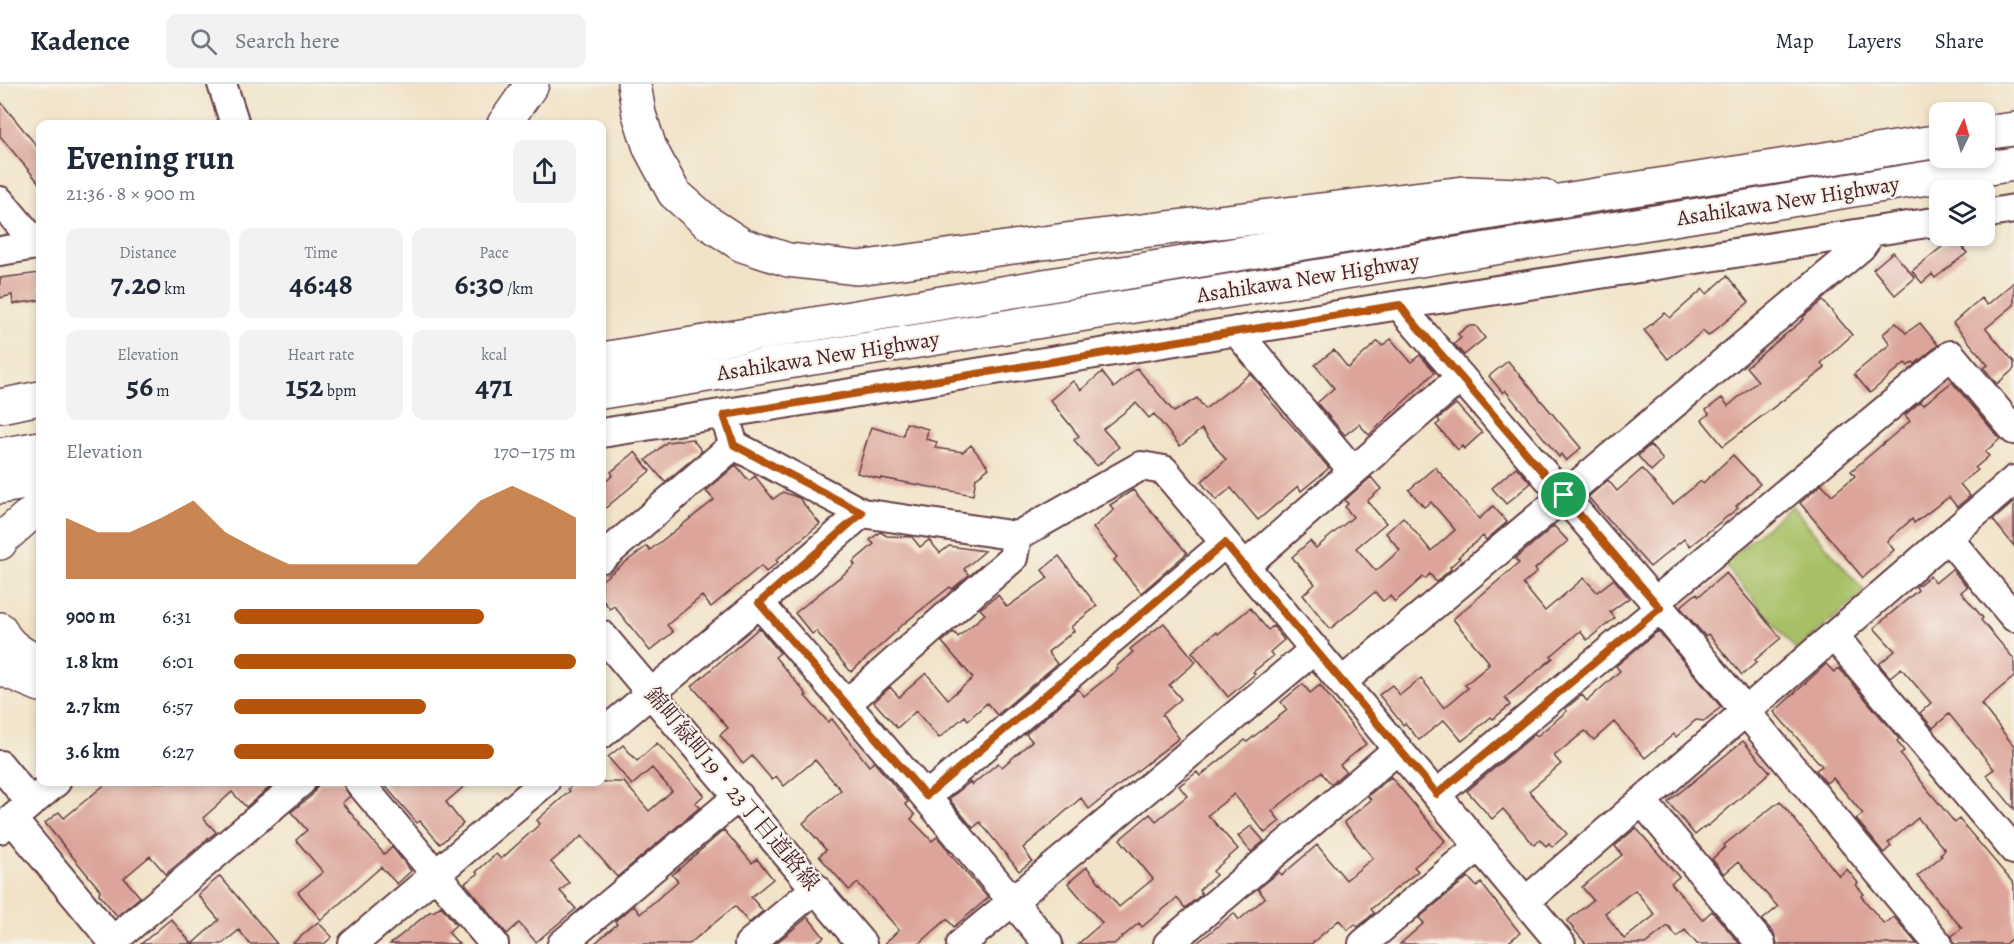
<!DOCTYPE html>
<meta charset="utf-8">
<style>
:root{--surface:#fff;--page:#f2f2f3;--text:#1f2937;--muted:#747a83;--line:#e0e1e3;--accent:#b45309}
body{margin:0;font-family:Alegreya,"Noto Serif JP",serif;background:var(--page);color:var(--text);height:100vh;display:flex;flex-direction:column;font-size:22px;white-space:nowrap}
*{box-sizing:border-box;margin:0}
p{font-size:20px;color:var(--muted)}
.icon{flex:none;width:33px;height:33px;fill:none;stroke:currentColor;stroke-width:2;stroke-linecap:round;stroke-linejoin:round}
.map{position:relative;flex:1;overflow:hidden}
.sheet{position:absolute;left:36px;top:36px;width:570px;height:666px;display:flex;flex-direction:column;background:var(--surface);border-radius:12px;box-shadow:0 3px 9px #0003}
.sheet>*{flex:none}
.needle{width:39px;rotate:5deg}
.controls{position:absolute;left:1929px;top:18px;display:grid;gap:12px}
.controls a{display:grid;place-items:center;width:66px;height:66px;border-radius:12px;background:var(--surface);box-shadow:0 3px 9px #0003;font-size:30px}
.pin{position:absolute;display:grid;place-items:center;width:51px;height:51px;color:#fff;margin:-26px;border:3px solid #fff;border-radius:50%;box-shadow:0 2px 6px #0007}
.round{display:grid;place-items:center;flex:none;width:63px;height:63px;border-radius:12px;background:var(--page)}
.summary{display:flex;align-items:center;justify-content:space-between;height:102px;padding:0 30px}
h1{font-size:33px;font-weight:600;line-height:45px}
.metrics{display:grid;grid-template-columns:repeat(3,1fr);gap:9px;height:102px;padding:6px 30px}
.metrics div{display:grid;align-content:center;border-radius:12px;background:var(--page);text-align:center}
.metrics b{font-size:30px;font-weight:600}
.metrics small{font-size:16px;font-weight:400}
.metrics p{font-size:16px}
.chart{height:168px;padding:12px 30px}
.chart p{display:flex;justify-content:space-between}
.chart svg{width:100%;height:108px;margin-top:6px;fill:var(--accent);opacity:.7}
ul{padding:0 30px;list-style:none;font-size:20px}
li{display:grid;grid-template-columns:96px 72px 1fr;align-items:center;height:45px}
li i{height:15px;border-radius:8px;background:var(--accent)}
header{display:flex;align-items:center;gap:36px;box-sizing:border-box;height:84px;padding:0 30px;background:var(--surface);border-bottom:2px solid var(--line)}
header strong{font-size:28px}
nav{display:flex;gap:33px;margin-inline-start:auto;font-size:21px}
.search{width:420px;height:54px;background:var(--page);display:flex;align-items:center;gap:15px;box-sizing:border-box;padding:0 21px;border-radius:12px;color:var(--muted);font-size:22px}
.map>svg:first-child{display:block}
</style>
<header>
<strong>Kadence</strong>
<div class="search"><svg class="icon" aria-label="search" viewBox="0 0 24 24"><circle cx="10" cy="10" r="6"/><path d="M15 15l6 6"/></svg>Search here</div>
<nav><a>Map</a><a>Layers</a><a>Share</a></nav>
</header>
<div class="map">
<svg width="2014" height="860" viewBox="0 0 2014 860">
<rect width="100%" height="100%" fill="#f7f3e8"/>
<filter id="ink" filterUnits="userSpaceOnUse"><feTurbulence type="fractalNoise" baseFrequency=".0167" numOctaves="2"/><feDisplacementMap in="SourceGraphic" scale="12" xChannelSelector="R" yChannelSelector="G"/><feConvolveMatrix kernelMatrix="1 2 1 2 8 2 1 2 1" color-interpolation-filters="sRGB"/></filter>
<filter id="wash" filterUnits="userSpaceOnUse"><feTurbulence type="fractalNoise" baseFrequency=".008" numOctaves="4" result="noise"/><feDisplacementMap in="SourceGraphic" scale="24" xChannelSelector="R" yChannelSelector="G"/><feGaussianBlur stdDeviation="1.35" result="paint"/><feColorMatrix in="noise" values="0 0 0 0 0 0 0 0 0 0 0 0 0 0 0 0 0 1.4 0 .05"/><feComposite in="paint" operator="in"/></filter>
<g filter="url(#wash)">
<rect width="100%" height="100%" fill="#f1e3c8"/>
<path fill="#a7c065" stroke="#787048" stroke-width="1.5" d="M1792,422l73,86 -69,58 -73,-87z"/>
<g id="blocks">
<path fill="#dca49a" fill-rule="evenodd" d="M0,17l40,49v34l-40,-48z
M1954,153l13,16 -32,25 -3,-4 -10,9 -10,-12z
M1893,168l22,26 -20,17 -22,-26z
M40,189v27l-27,4 -1,-9 -12,3v-20z
M1727,192l22,26 -41,34 -5,-5 -35,28 -24,-29 21,-17 5,5 33,-29 4,5z
M2014,198v23l-28,23 28,34v7l-17,15 -13,-16 4,-3 -35,-42 28,-25 6,7z
M1823,217l29,34 -31,28 4,5 -102,78 -21,-26 7,-6 -3,-4 16,-12 6,8 30,-25 -12,-14 58,-48 -1,-2z
M1896,239l10,10 14,-10 18,22 -23,19 -2,-2 -5,4 -3,-3 -35,30 -16,-19 36,-30 -7,-10z
M1468,242h8l9,12 -21,17 -10,-11 7,-6 -3,-4z
M1391,255l20,23 9,-7 15,17 -66,63 -10,-11 -14,11 -28,-32 17,-15 -19,-23 19,-15 14,18 30,-27 4,5z
M1508,277l73,87 -15,13 -5,-7 -2,3 -54,-67 -2,3 -14,-17z
M1137,284l37,44 23,-14 8,11 45,-35 13,14 -2,2 68,78 -28,23 -3,-5 -40,34 -27,-32 -15,12 -15,-18 25,-22 -24,-31 -22,17 -26,-32 -5,4 -13,-15 -33,26 16,18 -22,19 -23,-26 5,-4 -29,-36 23,-19 8,9 21,-18 12,16z
M1952,298l48,57 -15,13 4,4 -14,12 3,2 -18,14 10,12 -13,11 -8,-10 -35,26 -2,-4 -25,22 7,9 -31,28 -63,-75 22,-19 10,11 23,-19 -4,-5 59,-50 -5,-6 15,-13 3,3z
M1456,320l26,29 -18,16 -2,-3 -4,4 -22,-25 4,-3 -2,-3z
M906,339l22,6 -2,10 11,3 -2,6 28,4 8,-7 18,23 -13,10 -3,17 -92,-17v1l-24,-6 14,-46 32,9z
M692,355l10,12 -37,31 -19,-22 21,-18z
M1650,361l13,15 -12,11 -13,-15z
M635,368l15,19 -48,40v-26l11,-10 -2,-3z
M1733,371l27,29 -24,22 2,2 -48,38 -6,-7 -34,28 -62,-70 20,-17 9,11 25,-22 31,35 28,-23 2,2z
M736,381l13,16 6,-5 18,23 10,-7 16,6 21,26 -44,36 2,2 -12,10 -5,-6 -50,41 -9,-11 -35,29 6,7 -23,19 -36,-45 -4,3 -8,-10v-19l45,-34 3,4 64,-50 -8,-9z
M1435,383l44,52 14,-13 14,16 -21,18 -3,-4 -25,21 2,1 -10,9 1,2 -15,13 -6,-8 -5,5 -2,-2 -28,25 -5,-6 -7,5 -8,-9 -45,37 -27,-34 12,-11 -23,-27 18,-16 6,7 37,-31 -8,-10 3,-3 -3,-4 26,-23 10,12 -14,12 19,22 -30,25 20,23 24,-21 -14,-17 17,-16 28,34 24,-21 -24,-28 -7,5 -15,-17z
M1516,383l15,16 -25,21 -14,-16z
M1133,406l54,63 -46,40 -27,-33 3,-3 -24,-29 21,-18 -4,-5z
M2014,418v44l-21,-26z
M1554,442l14,15 -33,28 2,3 -14,12 22,27 39,-33 13,14 17,-13 15,19 -19,14 5,6 -28,22 -7,-9 -29,25 2,2 -48,40 5,7 -17,14 -2,-2 -29,24 -18,-21 -25,20 -14,-17 -2,2 -24,-30 13,-10 8,10 21,-17 23,30 24,-20 -3,-3 24,-20 -2,-2 2,-1 -36,-43 66,-56 -4,-4z
M880,448l7,4 25,1 8,10 9,-7 11,13 9,-7 36,5 -21,18 5,6 -17,14 -2,-2 -53,42 1,1 -47,42 -35,-41 -4,3 -17,-21 60,-48 -2,-3 21,-18 -4,-4z
M1059,472l38,50 -26,21 3,4 -26,21 9,12 -60,51 -10,-12 -19,17 -3,-4 -26,22 -23,-27 -19,17 -23,-26 16,-15 9,10 27,-24 22,26 25,-21 -31,-36 12,-10 4,5 27,-23 -5,-5 18,-14 9,12 41,-29 -6,-8z
M1952,485l15,18 -6,5 22,26 -2,2 33,39v18l-33,27 33,42v63l-28,-34 8,-6 -45,-55 -16,14 -13,-15 11,-10 -30,-35 -11,9 -11,-13 16,-13 -21,-23 44,-38 -2,-3 14,-11 5,7z
M1726,489l55,65 -26,22 2,2 -15,13 -34,-41 -3,2 -25,-29 17,-14 2,3z
M1250,524l18,22 5,-4 11,14 -14,12 3,4 -20,16 2,2 -27,23 -36,-45 24,-20 2,2z
M1164,539l32,39 -27,23 12,14 -19,16 17,23 -90,71 -8,-11 -58,50 9,13 -13,10 -39,-49 -7,6 -24,-29 21,-17 2,3 26,-22 4,4 30,-26 -6,-7 52,-45 6,7 34,-27 -2,-2 17,-15 -3,-3z
M759,544l21,25 -5,4 32,38 -2,1 23,26 4,-3 37,47 5,-4 34,40 -3,2 10,11 -4,4 21,22 5,-4 13,15 -1,1 39,45 -34,29 -7,-8 -28,25h-35l15,-14 -41,-47 -9,7 -30,-34 7,-6 -23,-27 38,-33 -26,-30 -31,26 -8,-10 -4,4 -20,-24 -9,8 -23,-29 8,-7 -36,-42z
M1658,547l63,76 -17,14 -8,-1 -20,17 -2,-3 -29,24 -31,-36 -20,18 -9,-9 -31,25 7,8 -32,27 38,43 -15,13 -3,-4 -3,3 -6,-6 -6,5 -31,-36 -11,10 -25,-28 68,-57 2,2 30,-25 -2,-2 17,-14 5,6 33,-30 -4,-5z
M1826,580l8,8 5,-4 7,8 53,63 -2,2 7,10 -4,3 28,36 27,33 4,-4 55,65v52l-9,8h-51l-2,-8 10,-8 -45,-52 25,-20 -2,-2 5,-4 -27,-32 -30,25 3,3 -7,7 -28,-34 7,-5 -30,-36 -7,5 -10,-13 6,-4 -48,-54z
M1303,600l7,9 10,-8 46,59 -26,21 6,6 -15,13 -10,-12 -49,39 8,10 -15,12 -31,-39 -26,21 30,34 -25,22 3,4 -17,15 3,4 -17,14 -8,-10 -35,29 -3,-4 -25,21h-36l24,-21 -34,-40 19,-16 32,40 34,-28 -33,-40 30,-25 6,7 31,-25 -8,-10 18,-14 3,4 45,-36 2,2 40,-32 -6,-8z
M1743,657l27,31 -62,54 -1,-1 -12,10 -27,-33z
M657,659l47,52 -9,8 5,4 -83,70 -35,-41 -31,26 18,21 -9,8 16,18 -40,33 -17,-19 -12,11 -42,-51 13,-9 -2,-2 20,-18 5,5 39,-35 -3,-4 33,-29 -2,-2 8,-7h48l25,29 23,-20 -20,-23 -20,17 -24,-28 15,-12 14,16z
M1391,693l54,64 -31,26 4,4 -47,38 3,4 -16,14 -3,-3 -7,6 -9,-10 -28,24h-115l38,-31 5,7 26,-22 -7,-9 21,-17 3,3 35,-30 29,35 27,-22 -29,-36 27,-22 -3,-4z
M108,698h168l-30,25 -14,-15 -29,26 13,14 -50,42 -16,-18 -26,22 16,19 -23,19 -18,-22 1,-4 -55,-67 14,-11 5,6z
M320,698h23v3l7,11 -8,7 18,21 -1,1 25,29 8,-7 19,24 -14,13 -16,-17 -60,53 -23,-28 25,-20 -27,-32 11,-10 -16,-18 21,-17z
M382,698h87l-23,20 17,22 -23,20 -20,-23 -3,2z
M1780,717l59,75 8,-7 11,14 -2,2 8,9 -3,2 23,28 10,-7 23,27h-140l-3,-11 -12,-13 16,-13 -40,-45 -14,12 -12,-15 13,-12 -1,-2z
M1251,742l13,15 -13,11 -13,-16z
M1636,744l43,49 -8,6 31,37 10,-9 28,33h-43l-12,-14 -8,7 -9,-11 -23,18h-59l-19,-23 26,-21 -11,-13 40,-32 -7,-9zM1635,806l20,25 -31,24 -19,-26z
M724,746l28,33 5,-4 16,20 -22,18 12,14 -14,12 -14,-17 -46,38h-95l23,-20 -2,-3 19,-15 6,8 38,-33 -6,-6z
M220,792l57,68h-27l-11,-14 -17,14h-30l27,-24 -21,-25z
M1468,793l9,10 4,-4 39,50 -14,11h-106l24,-21 -5,-5z
M441,822l15,19 -8,7 11,12h-69l41,-33 2,1z
M808,833l16,20 -10,7h-39z
M171,835l21,25h-51z
M318,838l14,15 -8,7h-32z"/>
</g>
</g>
<g filter="url(#ink)">
<use href="#blocks" fill-opacity="0" stroke="#633c43" stroke-width="1.5"/>
<g fill="none" stroke-linecap="round" stroke-linejoin="round">
<defs>
<path id="minor" d="M222,0l13,40
M0,117l37,44
M1984,130l30,-5
M0,167l37,-6
M1400,221l8,11 247,286 283,342
M1236,247l117,140
M724,331l10,30 128,68 155,23 124,-70 23,4 397,474
M602,349l798,-128 540,-84
M1948,454l66,79
M602,474l132,-113
M1246,481l215,-188
M1655,518l296,-247 63,75
M759,519l167,194 122,147
M602,551l260,309
M1834,552l180,214
M1342,598l519,-435 10,-14
M846,620l167,-146 4,-22
M602,650l157,-131 103,-90
M0,681l31,38
M359,698l135,162
M1437,710l223,-186
M926,713l299,-254
M1642,717l119,143
M12,735l103,125
M0,745l56,-47
M1526,817l488,-421
M113,857l188,-159
M353,860l192,-162
M562,860l177,-148
M749,860l67,-56
M961,860l354,-295
M1168,860l230,-195
M1363,860l116,-98"/>
<path id="major" d="M634,0l5,30 11,34 24,45 33,29 35,23 46,15 70,8 207,-28 401,-47 78,3
M504,40l28,-40
M0,322l40,-8
M0,459l2,-4 25,-22 13,-7
M0,545c7,17 24,26 40,34
M0,582l9,6 31,13"/>
<path id="highway" d="M1984,49l30,-4
M602,275l981,-162 357,-56
M602,308l1412,-228
M0,371l40,-7
M0,403l40,-6"/>
</defs>
<use href="#minor" stroke="#633c43" stroke-width="32"/>
<use href="#major" stroke="#633c43" stroke-width="36"/>
<use href="#highway" stroke="#633c43" stroke-width="36"/>
<use href="#minor" stroke="#fff" stroke-width="28"/>
<use href="#major" stroke="#fff" stroke-width="33"/>
<use href="#highway" stroke="#fff" stroke-width="33"/>
</g>
</g>
<g fill="none" stroke-linecap="round" stroke-linejoin="round" filter="url(#ink)">
<defs>
<path id="route" d="M1400,221l8,11 252,292 -223,186 -212,-251 -299,253 -167,-193 103,-90 -128,-68 -10,-30z"/>
</defs>
<use href="#route" stroke="#fff" stroke-width="12"/>
<use href="#route" stroke="#b45309" stroke-width="8"/>
</g>
<g text-anchor="middle" dominant-baseline="central" stroke-width="4.5" stroke-linejoin="round" paint-order="stroke">
<g font-size="22" fill="#4a1f2b" stroke="#f7f3e8">
<text transform="translate(1788 117) rotate(-9)">Asahikawa New Highway</text>
<text transform="translate(1308 194) rotate(-9)">Asahikawa New Highway</text>
<text transform="translate(828 272) rotate(-9)">Asahikawa New Highway</text>
<text transform="translate(732 705) rotate(50)">錦町緑町19・23丁目道路線</text>
</g>
</g>
</svg>
<div class="controls">
<a><svg class="needle" viewBox="-14 -14 28 28"><path d="M0-13l5 13h-10z" fill="#e53935"/><path d="M0 13l5-13h-10z" fill="#747a83"/></svg></a>
<a><svg class="icon" aria-label="layers" viewBox="0 0 24 24"><path d="M12 4l9 5-9 5-9-5zM3 14l9 5 9-5"/></svg></a>
</div>
<div class="pin" style="left:1564px;top:411px;background:#1e9e55"><svg class="icon" aria-label="arrive" viewBox="0 0 24 24"><path d="M6 21V4h12l-3 4 3 4H6"/></svg></div>
<section class="sheet">
<div class="summary"><div><h1>Evening run</h1><p>21:36 · 8 × 900 m</p></div><a class="round"><svg class="icon" aria-label="share" viewBox="0 0 24 24"><path d="M12 15V3M7 8l5-5 5 5M5 13v7h14v-7"/></svg></a></div>
<div class="metrics">
<div><p>Distance</p><b>7.20<small> km</small></b></div>
<div><p>Time</p><b>46:48</b></div>
<div><p>Pace</p><b>6:30<small> /km</small></b></div>
</div>
<div class="metrics">
<div><p>Elevation</p><b>56<small> m</small></b></div>
<div><p>Heart rate</p><b>152<small> bpm</small></b></div>
<div><p>kcal</p><b>471</b></div>
</div>
<div class="chart"><p><span>Elevation</span>170–175 m</p>
<svg viewBox="0 0 160 44" preserveAspectRatio="none"><path d="M0 44V19L10 25L20 25L30 19L40 12L50 25L60 32L70 38L80 38L90 38L100 38L110 38L120 25L130 12L140 6L150 12L160 19V44z"/></svg>
</div>
<ul>
<li><b>900 m</b>6:31<i style="width:73%"></i></li>
<li><b>1.8 km</b>6:01<i style="width:100%"></i></li>
<li><b>2.7 km</b>6:57<i style="width:56%"></i></li>
<li><b>3.6 km</b>6:27<i style="width:76%"></i></li>
</ul>
</section>
</div>
